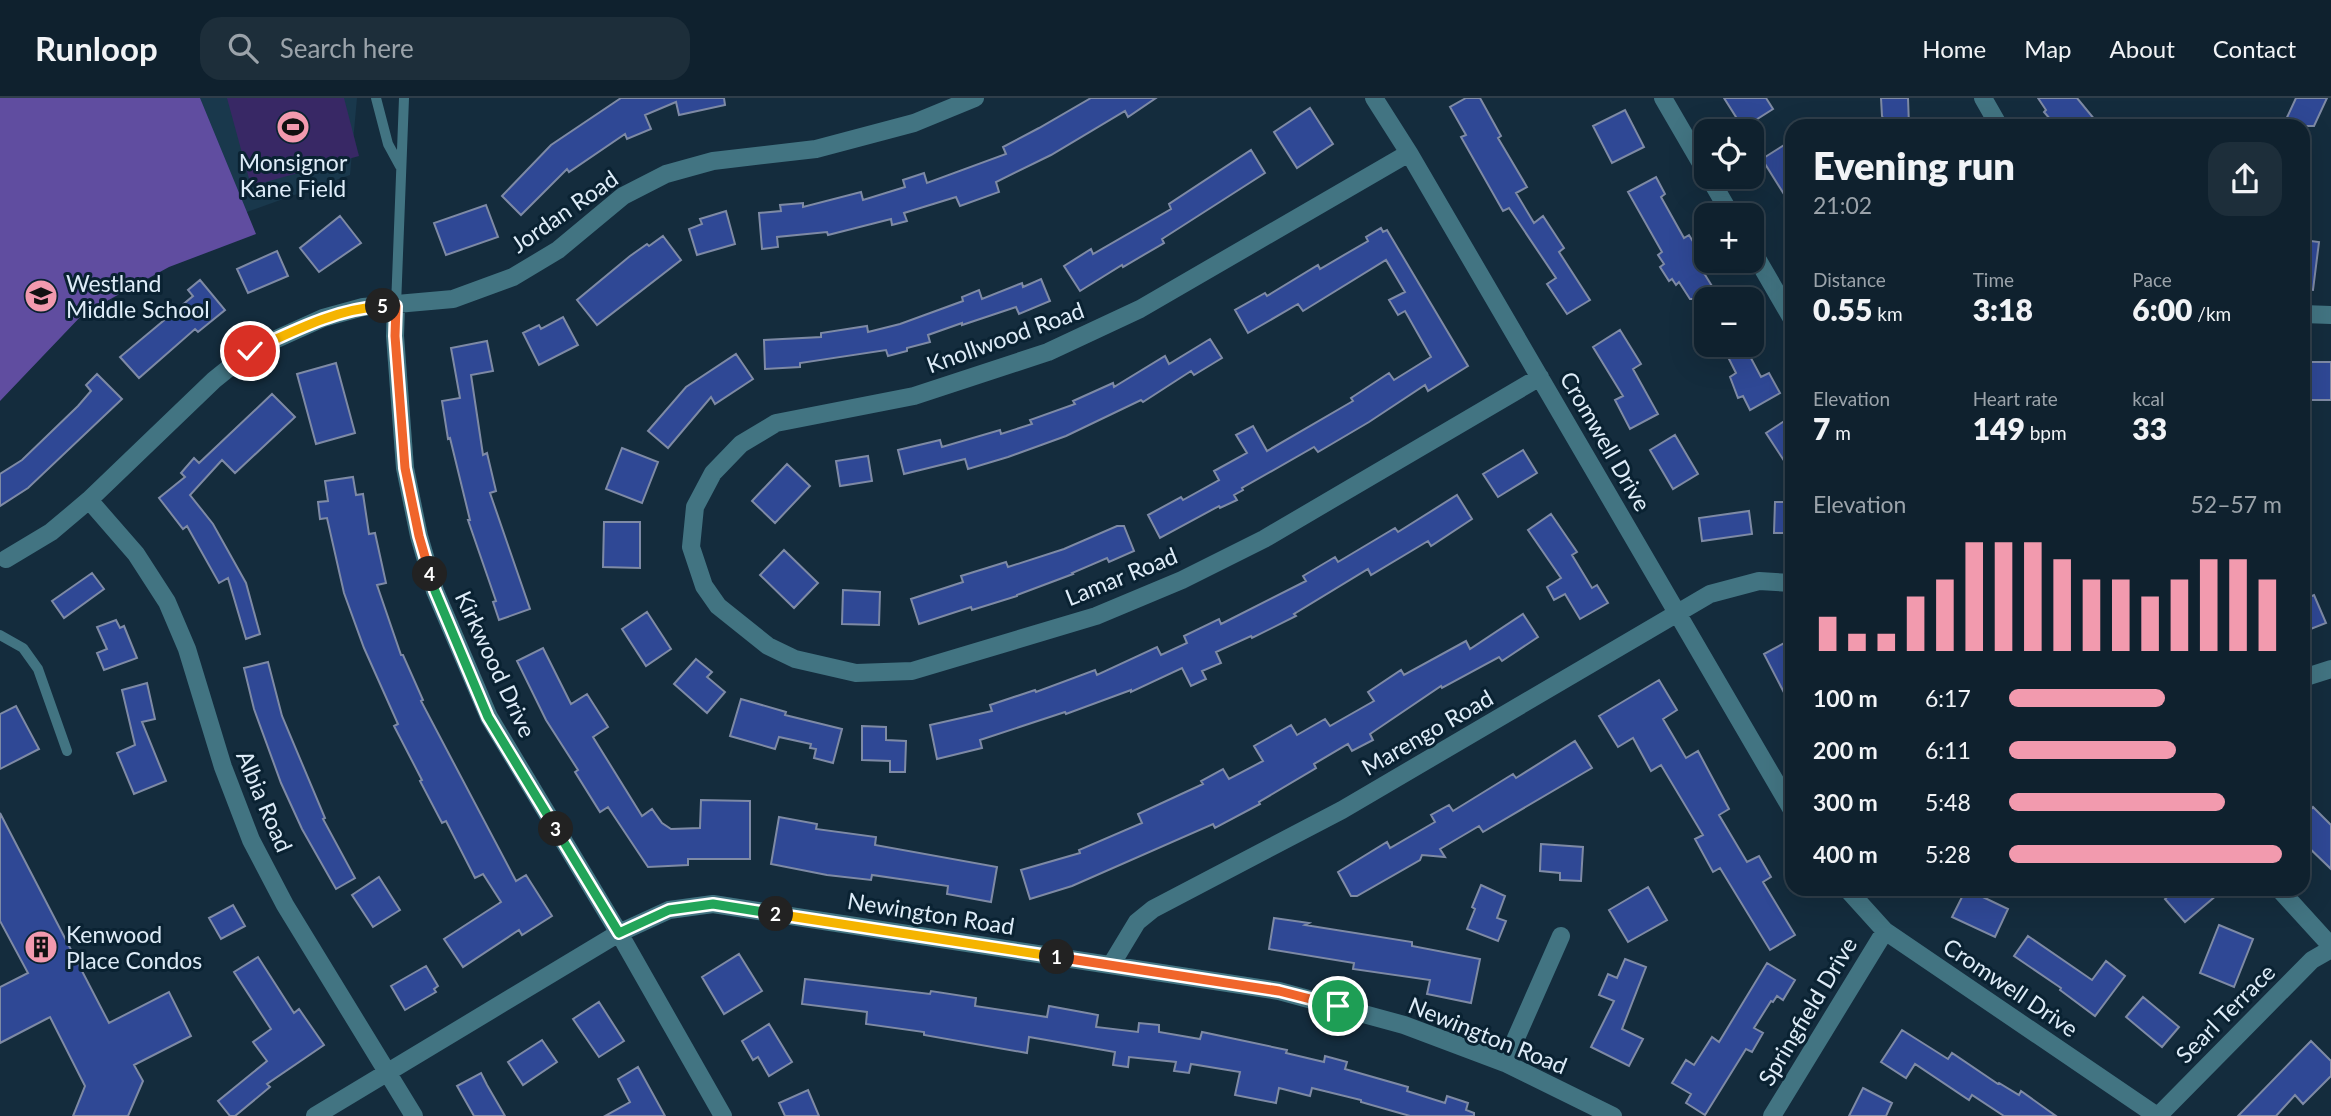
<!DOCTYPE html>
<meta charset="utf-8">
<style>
:root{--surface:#0f212e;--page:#1d2e3a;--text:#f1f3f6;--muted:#9ba3aa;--line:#2f3e4a;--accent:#f29aae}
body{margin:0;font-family:Lato,sans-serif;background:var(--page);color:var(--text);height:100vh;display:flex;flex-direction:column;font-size:26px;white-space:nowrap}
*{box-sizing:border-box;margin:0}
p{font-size:23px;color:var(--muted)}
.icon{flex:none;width:38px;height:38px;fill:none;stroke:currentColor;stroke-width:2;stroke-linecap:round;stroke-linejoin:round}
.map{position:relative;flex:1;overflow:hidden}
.sheet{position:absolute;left:1785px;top:21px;width:525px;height:777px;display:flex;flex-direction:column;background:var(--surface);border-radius:21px;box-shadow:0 7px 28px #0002,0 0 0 2px var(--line)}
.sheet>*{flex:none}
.controls{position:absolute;left:1694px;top:21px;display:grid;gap:14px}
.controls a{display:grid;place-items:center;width:70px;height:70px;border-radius:14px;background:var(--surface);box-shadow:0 7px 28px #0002,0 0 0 2px var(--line);font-size:35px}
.pin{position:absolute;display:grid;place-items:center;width:60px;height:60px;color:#fff;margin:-30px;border:4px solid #fff;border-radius:50%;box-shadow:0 2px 7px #0007}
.km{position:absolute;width:35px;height:35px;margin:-18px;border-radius:50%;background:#222;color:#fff;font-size:19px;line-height:35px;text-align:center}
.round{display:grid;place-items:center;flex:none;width:74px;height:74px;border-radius:21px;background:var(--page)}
.summary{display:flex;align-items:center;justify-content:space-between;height:119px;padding:0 28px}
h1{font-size:38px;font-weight:800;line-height:52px}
.metrics{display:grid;grid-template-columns:repeat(3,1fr);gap:10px;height:119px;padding:7px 28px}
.metrics div{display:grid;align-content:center}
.metrics b{font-size:30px;font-weight:800}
.metrics small{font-size:19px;font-weight:400}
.metrics p{font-size:19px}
.chart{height:196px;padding:14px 28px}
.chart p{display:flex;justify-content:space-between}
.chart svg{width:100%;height:126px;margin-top:7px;stroke:var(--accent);stroke-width:6}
ul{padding:0 28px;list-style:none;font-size:23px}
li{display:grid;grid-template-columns:112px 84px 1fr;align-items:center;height:52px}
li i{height:18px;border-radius:9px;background:var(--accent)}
header{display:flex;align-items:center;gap:42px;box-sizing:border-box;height:98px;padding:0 35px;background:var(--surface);border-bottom:2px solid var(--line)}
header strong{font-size:33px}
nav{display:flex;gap:38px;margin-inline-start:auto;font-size:24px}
.search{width:490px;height:63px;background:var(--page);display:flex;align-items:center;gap:18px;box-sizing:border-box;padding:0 24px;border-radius:21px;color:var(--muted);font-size:26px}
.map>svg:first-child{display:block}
</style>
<header>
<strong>Runloop</strong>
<div class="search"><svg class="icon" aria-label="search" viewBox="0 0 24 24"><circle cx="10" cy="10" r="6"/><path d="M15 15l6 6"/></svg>Search here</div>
<nav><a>Home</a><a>Map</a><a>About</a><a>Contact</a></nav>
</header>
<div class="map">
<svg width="2331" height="1018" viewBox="0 0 2331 1018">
<rect width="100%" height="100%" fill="#142c3d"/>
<path fill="#19384c" d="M190,0h167l-7,77 -153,55z"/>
<path fill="#382865" d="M227,0h117l15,58 -108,30z"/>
<path fill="#604da0" d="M0,0h200l56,136 -87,33 -86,47 -83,87z"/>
<path fill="#2f4895" stroke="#7e8aa5" stroke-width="2" d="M621,0h103l1,7 -46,10 -3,-13 -31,13 6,14 -24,10 -2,-5 -56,38 -2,-3 -46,46 -19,-19 49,-51z
M1091,0h65l-28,19 -3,-6 -74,44 -55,27 3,10 -39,14 -4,-9 -52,16 3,8 -15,4 -1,-6 -63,16 -1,-3 -50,5 1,10 -16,2 -3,-36 22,-2 -1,-6 23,-2v4l58,-15 2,8 42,-13 -2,-7 21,-7 3,10 79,-29 -3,-7 36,-19z
M1466,0h14l21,38 -3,2 29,49 -11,6 18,30 9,-7 21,32 -5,4 31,48 -23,14 -20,-30 9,-6 -47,-70 -6,3 -42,-74 5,-2 -16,-28z
M1724,0h42l7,11 -30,19z
M1881,0h27l1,28h-22l-5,-10z
M2038,0h39l23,28h-44l-12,-14 2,-2z
M2296,0h31l-13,28h-31z
M1310,10l23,36 -36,24 -23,-36z
M1625,12l19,37 -32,16 -19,-37z
M1792,42v67l-30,-48z
M1251,52l14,23 -103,66 2,4 -41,24 -1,-2 -42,26 -16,-25 27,-17 2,5 78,-45 -2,-5z
M1656,79l9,17 -4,3 23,41 5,-3 11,18 -6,4 26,42h-14v20l-11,-20h-5l-11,-17 -3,3 -4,-6 -3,2 -9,-14 4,-3 -6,-9 4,-3 -34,-60z
M486,107l12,32 -52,18 -12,-32z
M726,113l9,33 -38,11 -8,-26 13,-5 -2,-5z
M340,118l21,27 -42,29 -19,-24z
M1381,130l2,4 4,-2 81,136 -40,25 -3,-6 -56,37 -51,30 -4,-5 -72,41 1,2 -9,5 3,5 -17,8 -1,-2 -59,32 -12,-23 33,-18 2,3 36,-20 -5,-9 33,-18 -11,-18 17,-9 14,25 86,-50 -2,-3 38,-25 5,7 37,-23 -26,-46 -7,4 -9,-15 16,-8 -19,-32 -83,51 -5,-7 -50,29 -13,-23 30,-17 2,3 51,-31 2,4 48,-28 -2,-4z
M663,138l18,24 -84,65 -20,-25 53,-44 17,-12 2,2z
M2303,142l16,2 -6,48 -10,-1z
M277,153l11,25 -40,17 -11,-24z
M1041,181l9,22 -31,13 -3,-7 -54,18v-2l-34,12 2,7 -23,6v3l-19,5 -2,-6 -86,13v4l-35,2 -1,-29 57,-3v-4l46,-7 1,6 32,-8 63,-23 -1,-4 17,-7 3,9 40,-16 1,4z
M200,182l25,30 -27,22 -3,-3 -56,49 -19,-21 73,-61 -5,-6z
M563,219l15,28 -39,20 -16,-32 16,-8 2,4z
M1620,232l21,34 -8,5 25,45 -28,15 -15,-29 8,-4 -30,-49z
M1210,241l12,19 -28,17 -3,-4 -48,31 -2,-2 -75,36 -58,21 -40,12 -3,-10 -61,15 -6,-24 42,-10 2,7 58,-17 1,4 31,-10 -2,-4 45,-16 -2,-3 40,-18 1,4 51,-31 4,8z
M487,243l6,30 -22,4 12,80 4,-2 9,38 -6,2 40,116 -31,11 -6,-18 3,-1 -28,-81h2l-20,-82 -2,1 -6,-38 18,-3 -9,-50z
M1722,247h22l17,32 8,-4 11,20 -30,17 -7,-14 -5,2 -8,-21 6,-4z
M736,256l17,25 -38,25 -4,-7 -43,51 -20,-17 38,-44z
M2310,264h21v38h-21z
M336,265l19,70 -39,11 -19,-70z
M97,276l25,25 -94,89 -28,18v-32l22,-14 56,-54 13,-15 -5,-6z
M272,296l23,23 -60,56 -13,-13 -32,35 23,29 33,59 14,51 -14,5 -18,-61 -9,5 -32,-57 -4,3 -24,-31 26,-21 -4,-4 13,-15 5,5z
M1792,318v57l-26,-40z
M1675,337l23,39 -25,15 -23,-39z
M622,350l36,14 -16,41 -36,-14z
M1523,352l14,23 -39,24 -15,-23z
M868,358l4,25 -32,5 -4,-25z
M787,366l23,22 -35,37 -23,-22z
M353,379l3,18 7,-1 6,40 6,-1 11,50 -9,2 24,70h2l20,45 -2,1 95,180 10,-6 26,41 -30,19 -3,-5 -56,37 -19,-28 57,-37 -18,-28 -8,4 -29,-57 -4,2 -22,-42 2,-1 -28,-54 4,-2 -34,-76 -20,-55 -17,-75 -7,1 -2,-17 10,-1 -3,-20z
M1457,397l15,24 -41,27 -3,-5 -57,34 -3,-6 -74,45 2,2 -44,22 -1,-2 -35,16 5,11 -19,8 4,8 -15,7 -9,-18 -51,24v-2l-65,24 -1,-2 -85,28 2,8 -45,11 -7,-34 62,-14 -2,-6 45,-15 1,2 59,-22 2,5 60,-28 4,8 26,-12 -3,-7 35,-17 2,5 85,-43 -3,-5 32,-19 3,5 57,-34 3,4z
M1775,404h17v31h-18z
M1749,413l3,23 -50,7 -3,-23z
M1551,416l26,38 -5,3 20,33 5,-3 11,18 -28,16 -15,-25 -11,6 -7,-13 14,-9 -33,-48z
M604,424h36v46l-37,-1z
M1117,428h7l10,25 -25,11 -2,-4 -35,15 1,1 -56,21v1l-45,14 -1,-3 -52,17 -8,-25 52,-17 -2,-6 45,-14 2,5 56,-18z
M784,452l34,33 -24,25 -34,-33z
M92,475l12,16 -40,29 -12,-17z
M843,492l37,2 -1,33 -37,-1z
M2314,497l12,28 -23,9v-32z
M647,514l24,37 -25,17 -24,-37z
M1523,516l15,23 -36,24 -3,-4 -57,31 -1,-2 -71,48 3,6 -21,11 -4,-7 -34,20 2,4 -57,34 1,2 -45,24 -2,-4 -141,62 -42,13 -9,-29 59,-17 -1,-3 63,-27 -4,-9 65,-30 -2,-3 22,-12 6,10 34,-18 -9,-15 37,-21 6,10 28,-16 5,7 44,-25 -6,-9 33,-22 3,5 62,-34 4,8z
M116,522l4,8 4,-2 13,32 -33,12 -7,-17 10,-4 -10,-22z
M1786,544l6,11v55l-28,-54z
M543,550l28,56 16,-10 21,33 -15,10 49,79 10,-7 10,14 9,6 29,-1 1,-28 49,1v58h-62v6l-40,2 -40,-60 -8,5 -25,-40 3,-2 -32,-50 -29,-59z
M696,561l16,13 -5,5 18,15 -18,21 -33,-29z
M268,564l14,54 43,102 -2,1 32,59 -19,11 -34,-60 -21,-46 -27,-74 -10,-41z
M1659,582l18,30 -14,9 23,39 12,-7 31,58 -10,6 28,47 12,-6 12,21 -8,5 32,53 -25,15 -50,-82 -7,4 -18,-33 8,-4 -42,-70 -10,6 -18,-33 -15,9 -19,-31z
M147,585l8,36 -13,3 24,59 -32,13 -17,-41 18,-8 -13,-55z
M741,601l45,13 -1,3 57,14 -9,34 -19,-5 2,-9 -6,-1 1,-4 -32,-7 -4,12 -45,-13z
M16,608l23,43 -39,20v-55z
M862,628l24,1v13l20,1 -1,31h-15v-11l-28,-1z
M1575,643l17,27 -109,64 -4,-6 -39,23 5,8 -23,-2 -2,5 -63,36h-6l-13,-24 49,-30 3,6 45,-26 -4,-7 18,-10 4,6 60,-37 3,4z
M2313,709l18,18v44l-28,-27v-24z
M0,715l109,210 60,-31 22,44 -57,29 9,16 -15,35h-55l12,-30 -35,-69 -50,26v-56l28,-14 -28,-52z
M779,719l38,7 -1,5 60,8 -1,8 122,22 -6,35 -44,-8 1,-8 -76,-11 -1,5 -44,-5 -56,-11z
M1541,746l42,3 -2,34 -21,-1v-7l-20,-2z
M379,779l21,33 -27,17 -21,-32z
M1481,787l24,11 -8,22 9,3 -8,20 -31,-12 8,-20 -3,-2z
M1648,789l19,33 -39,22 -19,-32z
M1966,791l42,20 -13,28 -43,-20z
M2177,791h47l-39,33 -20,-23z
M233,807l12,21 -24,13 -12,-21z
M1274,820l35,5 -4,2 107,17v4l68,13 -9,44 -44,-9 3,-14 -77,-11 1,-6 -85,-14z
M2219,827l34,14 -19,48 -34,-14z
M2028,838l64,44 14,-19 19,15 -30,40 -35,-26 1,-2 -47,-32z
M739,856l23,37 -38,23 -22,-37z
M258,859l36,56 5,-4 25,36 -57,39 3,3 -35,29h-5l-12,-15 49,-40 -14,-19 18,-13 -37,-57z
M1625,861l21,8 -24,62 21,10 -14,27 -38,-19 23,-46 -15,-6 9,-21 9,4z
M1767,865l28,17 -12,20 -6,-4 -4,6 -2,-1 -17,27 9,5 -11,19 -6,-3 -41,66 -19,-12 5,-9 -19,-11 14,-23 8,5 18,-28 7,5z
M426,868l12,20 -4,3 2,3 -31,18 -14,-24z
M805,881l125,15 1,-3 45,7 -1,8 72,11 2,-11 49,9 -2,12 42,5 1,-9 20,2v7l41,7 2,-7 85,18 -1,3 38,9 1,-6 22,6 -2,7 63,18 -1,4 38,12 2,-7 21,7 -2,7 8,3v3h-64l-49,-14v-2l-49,-12 -2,8 -31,-8 -3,15 -41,-8 5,-23 -49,-8 -2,9 -15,-2 2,-9 -47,-5 -1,10 -15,-2 2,-13 -86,-15 -2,16 -103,-18v-3l-58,-8 1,-12 -65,-8z
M2143,899l36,30 -17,20 -36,-30z
M599,904l25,39 -25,16 -26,-38z
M769,926l23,38 -23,14 -11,-19 -5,3 -11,-19z
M1902,932l46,29 4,-6 46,31 1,-1 20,12 2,-4 35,25h-52l-32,-21 -3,5 -54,-36 -9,14 -25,-16z
M542,942l15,22 -34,23 -15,-23z
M2311,943l20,20v15l-28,28 -8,-9 -19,21h-38z
M638,969l27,49h-60l25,-14 -12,-23z
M481,975l6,12 18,31h-31l-17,-30z
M1863,990l29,15 -6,13h-37z
M808,992l11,26h-34l-6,-13z"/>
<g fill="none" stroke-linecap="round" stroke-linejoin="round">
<path stroke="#427482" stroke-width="10" d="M376,0l12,46 12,22
M396,208l8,-208
M0,537l23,13 15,21 29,82"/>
<path stroke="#427482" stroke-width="18" d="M1374,0l35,55 383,657
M1663,0l43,74
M1983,0l16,28
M1409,55l-269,156 -92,43 -134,44 -138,27 -35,21 -28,29 -18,34 -4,40 13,39 14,20 50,40 27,13 61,14 56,-2 184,-55 86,-36 82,-41 276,-162
M1709,79l22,38
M1752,152l40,69
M396,208l-1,30 10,132 14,68 16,55 54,126 130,216 104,183
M2303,216l28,1
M89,402l47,54 31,48 20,47 36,118 28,73 34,65 129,211
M6,461l45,-27 38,-32 125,-120 36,-29 73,-33 40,-11 90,-8 60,-22 45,-27 65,-54 43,-22 47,-13 103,-12 98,-26 61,-25
M2303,580l28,-9
M1847,791l38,42 272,185
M2279,791l52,57
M1111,867l26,-43 16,-13 189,-99 368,-216 49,-13 33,2
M1505,965l56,-127
M315,1018l304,-183 50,-23 44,-6 566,87 125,34 101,38 108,53
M1772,1018l113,-185
M2158,1018l154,-156 19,-11"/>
</g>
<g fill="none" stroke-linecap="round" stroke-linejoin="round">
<defs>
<path id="split-1" d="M1057,859l222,34 59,15"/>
<path id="split-2" d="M776,816l281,43"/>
<path id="split-3" d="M556,731l63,104 50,-23 44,-6 63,10"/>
<path id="split-4" d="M430,476l5,17 53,126 68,112"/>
<path id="split-5" d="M383,208h13l-1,30 10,132 14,68 11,38"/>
<path id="split-6" d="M250,253c44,-20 85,-42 133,-45"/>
</defs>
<use href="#split-1" stroke="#fff" stroke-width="14"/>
<use href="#split-2" stroke="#fff" stroke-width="14"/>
<use href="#split-3" stroke="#fff" stroke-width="14"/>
<use href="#split-4" stroke="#fff" stroke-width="14"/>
<use href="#split-5" stroke="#fff" stroke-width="14"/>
<use href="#split-6" stroke="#fff" stroke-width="14"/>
<use href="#split-1" stroke="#f0652b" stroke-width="9"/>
<use href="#split-2" stroke="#f5b400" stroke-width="9"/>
<use href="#split-3" stroke="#22a559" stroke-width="9"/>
<use href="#split-4" stroke="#22a559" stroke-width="9"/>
<use href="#split-5" stroke="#f0652b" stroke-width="9"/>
<use href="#split-6" stroke="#f5b400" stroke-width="9"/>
</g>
<defs>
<symbol id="stadium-disc" viewBox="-11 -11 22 22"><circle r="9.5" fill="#f29aae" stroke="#0a2232"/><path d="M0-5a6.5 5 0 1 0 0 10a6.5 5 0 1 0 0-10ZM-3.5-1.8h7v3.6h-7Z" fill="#111"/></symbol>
<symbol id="school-disc" viewBox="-11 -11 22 22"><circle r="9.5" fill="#f29aae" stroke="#0a2232"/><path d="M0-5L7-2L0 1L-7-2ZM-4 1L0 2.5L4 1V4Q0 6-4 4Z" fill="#111"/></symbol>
<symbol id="building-disc" viewBox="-11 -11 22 22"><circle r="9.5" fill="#f29aae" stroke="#0a2232"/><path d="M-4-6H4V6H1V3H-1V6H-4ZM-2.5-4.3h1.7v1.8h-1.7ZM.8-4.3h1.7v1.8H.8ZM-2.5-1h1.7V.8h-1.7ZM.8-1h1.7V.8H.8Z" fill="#111"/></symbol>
</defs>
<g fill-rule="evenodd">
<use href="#stadium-disc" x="274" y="10" width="38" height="38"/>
<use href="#school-disc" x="22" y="179" width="38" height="38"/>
<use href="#building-disc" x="22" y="830" width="38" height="38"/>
</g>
<g text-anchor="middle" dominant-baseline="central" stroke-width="6" stroke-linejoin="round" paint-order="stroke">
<g font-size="23" fill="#deecf8" stroke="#0a2232" text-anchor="start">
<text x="293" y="64" text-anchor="middle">Monsignor<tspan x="293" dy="26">Kane Field</tspan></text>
<text x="66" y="185">Westland<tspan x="66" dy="26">Middle School</tspan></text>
<text x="66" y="836">Kenwood<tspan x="66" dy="26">Place Condos</tspan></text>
</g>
<g font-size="23" fill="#deecf8" stroke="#0a2232">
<text transform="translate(564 113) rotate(-35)">Jordan Road</text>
<text transform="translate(1005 239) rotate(-20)">Knollwood Road</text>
<text transform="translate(1606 343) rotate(60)">Cromwell Drive</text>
<text transform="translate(1121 478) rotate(-22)">Lamar Road</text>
<text transform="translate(496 566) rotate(65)">Kirkwood Drive</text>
<text transform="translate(1427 634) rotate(-30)">Marengo Road</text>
<text transform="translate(265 703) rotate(67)">Albia Road</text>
<text transform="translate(931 815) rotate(9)">Newington Road</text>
<text transform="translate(2011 889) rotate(34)">Cromwell Drive</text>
<text transform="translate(1807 913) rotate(-59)">Springfield Drive</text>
<text transform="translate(2225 915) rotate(-45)">Searl Terrace</text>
<text transform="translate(1488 937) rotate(22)">Newington Road</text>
</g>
</g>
</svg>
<div class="controls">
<a><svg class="icon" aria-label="locate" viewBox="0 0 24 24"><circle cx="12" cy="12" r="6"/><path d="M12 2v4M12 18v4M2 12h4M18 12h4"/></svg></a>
<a>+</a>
<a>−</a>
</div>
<div class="pin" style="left:1338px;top:908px;background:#1e9e55"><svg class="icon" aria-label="arrive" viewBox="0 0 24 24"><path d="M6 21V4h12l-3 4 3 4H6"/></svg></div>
<div class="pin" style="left:250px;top:253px;background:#d93025"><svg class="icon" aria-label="check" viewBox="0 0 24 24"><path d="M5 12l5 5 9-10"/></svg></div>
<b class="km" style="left:1057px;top:859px">1</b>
<b class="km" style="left:776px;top:816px">2</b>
<b class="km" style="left:556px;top:731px">3</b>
<b class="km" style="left:430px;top:476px">4</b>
<b class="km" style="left:383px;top:208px">5</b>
<section class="sheet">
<div class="summary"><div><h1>Evening run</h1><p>21:02</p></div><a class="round"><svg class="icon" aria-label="share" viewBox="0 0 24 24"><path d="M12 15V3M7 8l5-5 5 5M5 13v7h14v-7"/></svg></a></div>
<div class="metrics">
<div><p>Distance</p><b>0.55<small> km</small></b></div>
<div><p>Time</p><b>3:18</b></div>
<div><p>Pace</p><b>6:00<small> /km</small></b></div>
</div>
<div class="metrics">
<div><p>Elevation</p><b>7<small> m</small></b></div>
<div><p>Heart rate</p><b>149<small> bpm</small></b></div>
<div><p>kcal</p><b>33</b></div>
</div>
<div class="chart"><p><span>Elevation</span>52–57 m</p>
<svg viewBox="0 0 160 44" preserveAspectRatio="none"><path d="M5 44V32M15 44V38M25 44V38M35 44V25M45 44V19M55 44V6M65 44V6M75 44V6M85 44V12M95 44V19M105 44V19M115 44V25M125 44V19M135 44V12M145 44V12M155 44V19"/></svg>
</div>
<ul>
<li><b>100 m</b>6:17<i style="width:57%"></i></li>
<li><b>200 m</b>6:11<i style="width:61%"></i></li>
<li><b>300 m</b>5:48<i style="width:79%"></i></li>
<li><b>400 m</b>5:28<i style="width:100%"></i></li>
</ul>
</section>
</div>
